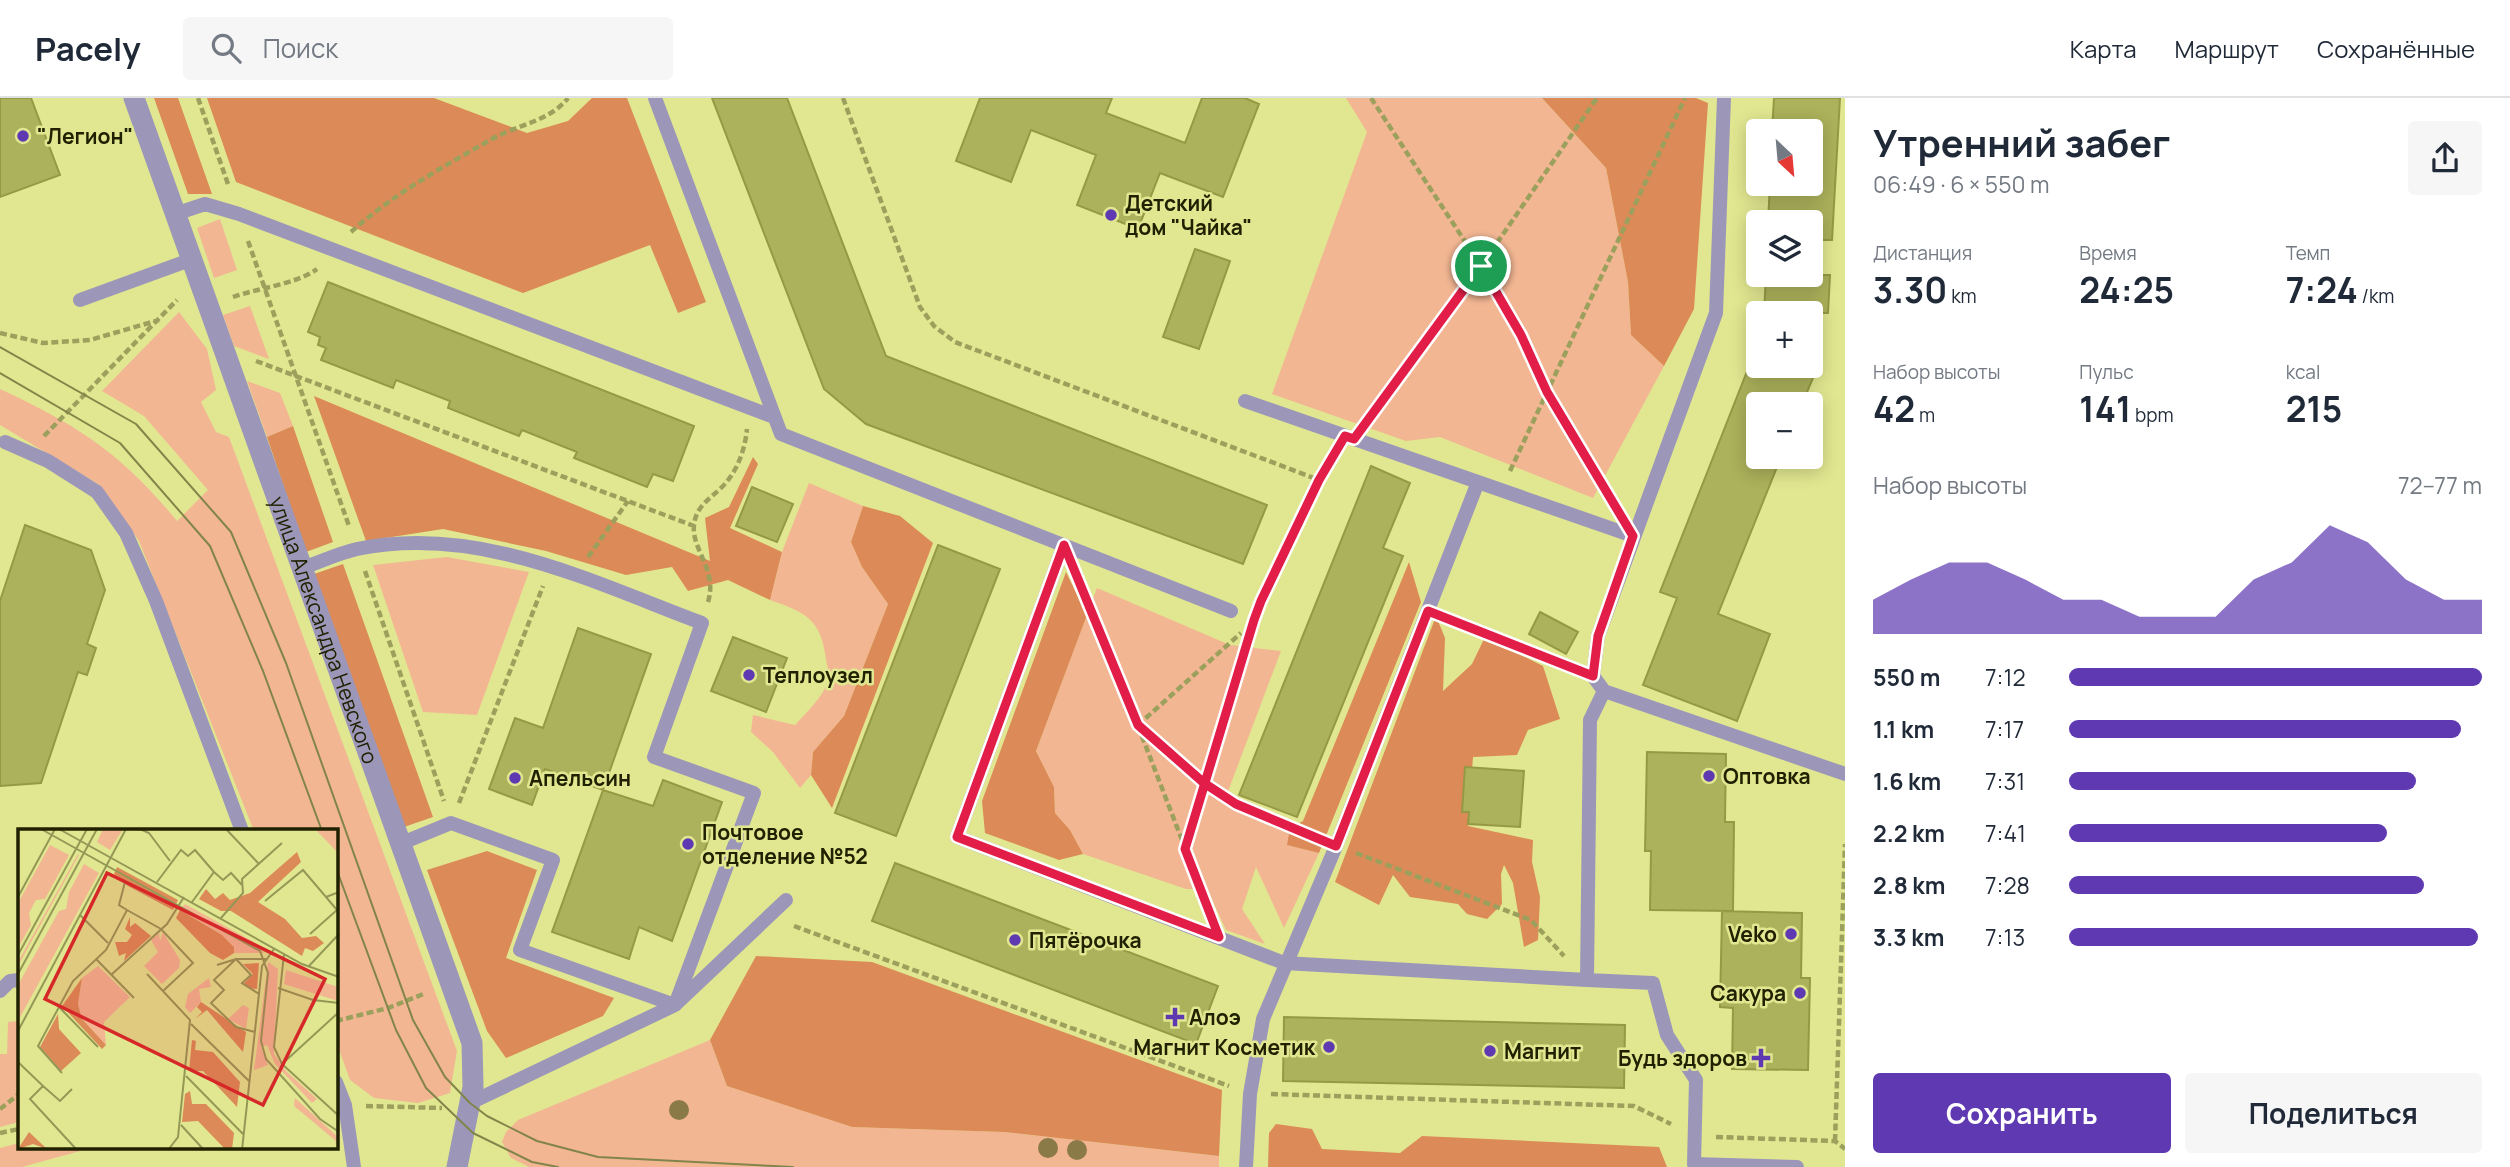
<!DOCTYPE html>
<html lang="ru">
<meta charset="utf-8">
<style>
:root{--surface:#fff;--page:#f6f6f7;--text:#1f2937;--muted:#747a83;--line:#e0e1e3;--accent:#5e39b1}
body{margin:0;font-family:Manrope,sans-serif;background:var(--page);color:var(--text);height:100vh;display:flex;flex-direction:column;font-size:26px;white-space:nowrap}
*{box-sizing:border-box;margin:0}
p{font-size:23px;color:var(--muted)}
.icon{flex:none;width:38px;height:38px;fill:none;stroke:currentColor;stroke-width:2;stroke-linecap:round;stroke-linejoin:round}
.map{position:relative;flex:1;overflow:hidden}
.panel{display:flex;flex-direction:column;background:var(--surface);width:665px}
.panel>*{flex:none}
.needle{width:46px;rotate:154deg}
.controls{position:absolute;left:1746px;top:21px;display:grid;gap:14px}
.controls a{display:grid;place-items:center;width:77px;height:77px;border-radius:7px;background:var(--surface);box-shadow:0 4px 18px #0003;font-size:35px}
.pin{position:absolute;display:grid;place-items:center;width:60px;height:60px;color:#fff;margin:-30px;border:4px solid #fff;border-radius:50%;box-shadow:0 2px 7px #0007}
.round{display:grid;place-items:center;flex:none;width:74px;height:74px;border-radius:7px;background:var(--page)}
.headline{display:flex;align-items:center;justify-content:space-between;height:119px;padding:0 28px}
h1{font-size:38px;font-weight:700;line-height:52px}
.metrics{display:grid;grid-template-columns:repeat(3,1fr);gap:10px;height:119px;padding:7px 28px}
.metrics div{display:grid;align-content:center}
.metrics b{font-size:35px;font-weight:700}
.metrics small{font-size:19px;font-weight:400}
.metrics p{font-size:19px}
.chart{height:196px;padding:14px 28px}
.chart p{display:flex;justify-content:space-between}
.chart svg{width:100%;height:126px;margin-top:7px;fill:var(--accent);opacity:.7}
.button{display:flex;gap:14px;margin-top:auto;padding:14px 28px}
.button a{flex:1;height:80px;border-radius:7px;background:var(--accent);color:#fff;font-size:28px;font-weight:700;line-height:80px;text-align:center}
.button a+a{background:var(--page);color:var(--text)}
ul{padding:0 28px;list-style:none;font-size:23px}
li{display:grid;grid-template-columns:112px 84px 1fr;align-items:center;height:52px}
li i{height:18px;border-radius:9px;background:var(--accent)}
header{display:flex;align-items:center;gap:42px;box-sizing:border-box;height:98px;padding:0 35px;background:var(--surface);border-bottom:2px solid var(--line)}
header strong{font-size:33px}
nav{display:flex;gap:38px;margin-inline-start:auto;font-size:24px}
.search{width:490px;height:63px;background:var(--page);display:flex;align-items:center;gap:18px;box-sizing:border-box;padding:0 24px;border-radius:7px;color:var(--muted);font-size:26px}
main{display:flex;flex:1;min-height:0}
.map>svg:first-child{display:block}
</style>
<header>
<strong>Pacely</strong>
<div class="search"><svg class="icon" aria-label="search" viewBox="0 0 24 24"><circle cx="10" cy="10" r="6"/><path d="M15 15l6 6"/></svg>Поиск</div>
<nav><a>Карта</a><a>Маршрут</a><a>Сохранённые</a></nav>
</header>
<main>
<div class="map">
<svg width="1845" height="1069" viewBox="0 0 1845 1069">
<rect width="100%" height="100%" fill="#e1e790"/>
<path fill="#f2b693" d="M1346,0h196l64,70 22,114 3,53 33,31 -71,132 -153,-61 -34,4 -134,-47 95,-262z
M220,121l17,51 -23,8 -17,-50z
M250,208l19,53 -35,-13 -11,-31z
M179,214l28,37 9,41 -15,12 15,30 13,5 228,614 -7,42 -32,10 -44,-5 -24,-18 -14,-39v-210h-82l-115,-290 -41,-57 -98,-59v-36c78,36 122,65 177,132l31,-31 -64,-74 -42,-25z
M247,283l33,12 13,33 -26,11z
M809,385l54,23 -12,36 11,25 26,37 -44,112 -31,36 -2,23 -11,13 -27,-36 -22,-20 2,-17 42,10c11,-12 28,-28 33,-44 2,-6 -1,-16 -2,-22 -5,-40 -21,-47 -56,-59l12,-48z
M447,459l82,15 -52,143 -54,-3 -50,-147z
M1097,490l133,57 51,6 -54,143 63,34 -2,17 31,8 -35,75 -28,-61 -14,42 23,35 -39,-14 -19,-41h-21l-103,-35 -13,-24 -15,-17 -1,-26 -18,-36z
M19,923v101l-19,5v-73h7l1,-32z
M710,942l17,46 125,41 152,5 215,24v11h-690l-18,-9 -9,-16 4,-10 12,-12z
M19,1045v5h72l-69,19h-22v-19z"/>
<path fill="#dc8a57" d="M154,0h24l34,96h-24z
M207,0h227l93,35 41,-12 24,-23h35l79,204 -28,11 -28,-68 -127,48 -287,-111z
M1542,0h154l12,5 -14,206 -30,57 -33,-31 -3,-53 -22,-114z
M314,298l396,165 -5,-43 24,-11 24,-50 5,7 -28,64 52,24 -12,48 -42,-20 -40,11 -16,-24 -46,8 -80,-24 -103,-22 -77,12z
M293,328l40,116 -27,10 -39,-115z
M863,408l37,10 33,27 -101,265 -21,-33 2,-23 31,-36 44,-112 -26,-37 -11,-25z
M1409,464l12,40 -102,251 -32,-8 3,-17 13,-7z
M343,466l90,253 -29,10 -90,-253z
M1066,474l21,43 -51,136 18,36 1,26 15,17 13,24 -24,6 -74,-27 -3,-32z
M1436,518l9,22 -2,53 29,-27 13,-27 58,29 17,53 -32,11 -11,25 -44,2 -5,69 65,14 -1,22 8,35 -2,43 -14,7 -11,-64 -9,-18 -3,9 1,30 -15,15 -20,-5 -9,-10 -48,-7 -17,-22 -14,30 -44,-23z
M487,753l50,19 -31,88 108,40 -11,18 -97,42 -19,-27 -60,-161z
M756,858l116,6 350,128 -3,66 -215,-24 -152,-5 -125,-41 -17,-46z
M1276,1026l36,5 10,20 78,4 22,-17 237,11 8,20h-399l1,-34z"/>
<path fill="#acb15b" stroke="#959944" stroke-width="2" d="M0,0h31l29,77 -60,22z
M712,0h75l99,258 381,149 -24,59 -377,-140 -42,-35z
M980,0h132l-6,15 79,30 17,-45h43l14,6 -36,93 -63,-24 -22,56 -61,-24 19,-50 -65,-25 -20,52 -55,-21z
M1774,0h66l-8,142h-21v-18h-43l2,-38h41v-53h-39z
M1195,151l35,12 -31,88 -36,-12z
M1766,177h64l-2,38h-64z
M328,184l366,144 -21,55 -20,-7 -6,13 -73,-29 3,-6 -55,-22 -3,6 -71,-28 2,-7 -54,-21 -3,8 -72,-28 5,-12 -8,-3 2,-8 -12,-5z
M1757,248l2,20h59l-16,38h-43v53h22l-63,157 52,20 -33,87 -94,-36 34,-87 -17,-6z
M1371,368l39,17 -27,65 20,8 -106,261 -58,-22z
M752,389l41,17 -16,38 -41,-16z
M25,427l66,25 14,40 -18,54 9,4 -9,27 -9,-3 -37,111 -41,3v-185z
M938,447l62,24 -104,267 -61,-23z
M1540,514l38,20 -12,22 -37,-20z
M578,530l73,26 -48,136 -58,-21 -13,36 -43,-16 26,-71 28,10z
M733,539l54,21 -21,54 -55,-21z
M1647,654l79,2 -1,68h9l-1,89 -83,-1 1,-59h-6z
M1465,669l59,4 -4,56 -52,-3 1,-12h-7z
M663,682l59,22 -50,139 -33,-14 -10,32 -77,-27 51,-142 50,16z
M895,765l323,123 -22,58 -324,-123z
M1722,813l80,2 -1,65h9l-2,92 -76,-1 1,-61 -13,-1z
M1284,919l341,8 -1,63 -341,-7z"/>
<g fill="none" stroke-linecap="round" stroke-linejoin="round">
<path stroke="#9ba05c" stroke-width="4.5" stroke-dasharray="7 3.5" stroke-linecap="butt" d="M198,0l31,89
M843,0l77,209 14,19 21,16 364,138
M1371,0l110,168 40,69 26,57 68,114
M351,134c41,-37 93,-66 141,-93 25,-14 58,-18 76,-41
M248,143l101,285
M233,199c25,-9 64,-13 84,-28
M0,235l43,10 47,-3 69,-20
M256,263l438,165
M1367,323l114,-155 116,-168
M44,338l133,-136
M1510,373l175,-373
M588,459l40,-56
M365,473l79,230
M1078,481l60,146 103,-92
M708,504c10,-32 -17,-53 -14,-77 2,-19 16,-26 28,-38 15,-15 23,-37 25,-58
M1256,515l63,-133 15,-25
M1448,520l125,50
M1138,627l66,58 32,21 79,33
M1138,628l71,184
M459,705l84,-217
M1185,751l67,-225
M1356,755l175,67 33,36
M794,828l435,160
M336,923l52,-13 38,-15
M1271,996l363,12 37,18
M366,1008l76,2
M0,1011l19,-15
M0,1035l19,-4
M1716,1039l119,4 10,8
M1835,1043l10,-297"/>
<path stroke="#9c97b9" stroke-width="14" d="M655,0l126,336 450,177
M1724,0l-8,215 -118,323 -5,40 11,15 241,83
M175,116l30,-10 34,10 535,203
M80,202l110,-40
M1245,303l388,135
M5,344l43,19 49,31 29,41 30,68 86,230
M1064,447l-107,292 327,126 303,17 3,-260 14,-29
M302,470c18,-6 37,-15 55,-19 121,-25 235,33 345,74l-48,134 100,36 -79,212 -155,-55 33,-90 -102,-37 -49,20
M1587,882l66,3 14,52 29,45 -2,84 103,3
M0,893l10,-10 9,-1
M336,984l9,23 9,62
M470,1005l205,-98 111,-105
M1246,1069l4,-73 13,-75 73,-173 142,-364"/>
<path stroke="#9c97b9" stroke-width="21" id="s1" d="M134,0l338,945 1,44 -16,80"/>
<path stroke="#828549" stroke-width="2" d="M0,249l136,77 95,108 55,131 127,357 32,57 25,26 17,13 50,25 61,16 195,10
M0,275l120,70 90,103 53,125 59,160
M336,770l60,162 30,58 47,45 59,29 26,5"/>
</g>
<g fill="#8a7a47">
<circle cx="679" cy="1012" r="10"/>
<circle cx="1048" cy="1050" r="10"/>
<circle cx="1077" cy="1052" r="10"/>
</g>
<g fill="none" stroke-linecap="round" stroke-linejoin="round">
<defs>
<path id="route" d="M1481,168l-127,173 -9,-3 -26,44 -58,121 -7,19 -69,229 34,88 -262,-100 107,-292 74,180 66,58 32,21 100,42 92,-235 165,65 5,-40 35,-100 -86,-144 -26,-57 -40,-69"/>
</defs>
<use href="#route" stroke="#fff" stroke-width="14"/>
<use href="#route" stroke="#e11d48" stroke-width="9"/>
</g>
<g fill="#5e39b1" stroke="#e1e790" stroke-width="2.5">
<circle cx="23" cy="38" r="7"/>
<circle cx="1111" cy="117" r="7"/>
<circle cx="749" cy="577" r="7"/>
<circle cx="1709" cy="678" r="7"/>
<circle cx="515" cy="680" r="7"/>
<circle cx="688" cy="746" r="7"/>
<circle cx="1791" cy="836" r="7"/>
<circle cx="1015" cy="842" r="7"/>
<circle cx="1800" cy="895" r="7"/>
<path d="M1171.5 908.5h7v7h7v7h-7v7h-7v-7h-7v-7h7z"/>
<circle cx="1329" cy="949" r="7"/>
<circle cx="1490" cy="953" r="7"/>
<path d="M1757.5 949.5h7v7h7v7h-7v7h-7v-7h-7v-7h7z"/>
</g>
<g text-anchor="middle" dominant-baseline="central" stroke-width="5" stroke-linejoin="round" paint-order="stroke">
<g font-size="21" font-weight="bold" fill="#202100" stroke="#e1e790" text-anchor="start">
<text x="37" y="38">"Легион"</text>
<text x="1125" y="105">Детский<tspan x="1125" dy="24">дом "Чайка"</tspan></text>
<text x="763" y="577">Теплоузел</text>
<text x="1723" y="678">Оптовка</text>
<text x="529" y="680">Апельсин</text>
<text x="702" y="734">Почтовое<tspan x="702" dy="24">отделение №52</tspan></text>
<text x="1777" y="836" text-anchor="end">Veko</text>
<text x="1029" y="842">Пятёрочка</text>
<text x="1786" y="895" text-anchor="end">Сакура</text>
<text x="1189" y="919">Алоэ</text>
<text x="1315" y="949" text-anchor="end">Магнит Косметик</text>
<text x="1504" y="953">Магнит</text>
<text x="1747" y="960" text-anchor="end">Будь здоров</text>
</g>
<g font-size="21" fill="#202100" stroke="#e1e790">
<text stroke="none"><textPath href="#s1" startOffset="565">улица Александра Невского</textPath></text>
</g>
</g>
<g transform="translate(18 731)">
<rect width="320" height="320" fill="#e1e790"/>
<path d="M85,0h20l-13,21 -13,-8zM297,0h23v24l-21,-22zM32,16l19,10 -24,44 -9,1 -7,13 2,12 -13,23v-45zM60,25l1,1 -61,111v-4zM66,35l15,9 -81,148v-36l41,-74 7,-2 3,-17zM167,75l69,38 10,11h-30v-6l-12,-12 -42,-25zM145,103l17,28 -1,8 -17,16 -18,-18 14,-14 -7,-12 8,-7 1,8zM250,133l10,7 -4,85 12,17 31,28 -5,4 -37,-39 -8,-19 -6,2 7,18 -14,5zM80,137l32,31 -26,25 2,23 -24,-25 -4,-16 4,-26zM268,141l52,17v14l-54,-17zM191,149l2,9 -12,2 2,13 -11,11 -5,-6 3,-13zM225,176l6,3 -3,21 -18,-10zM277,269l43,39 -4,11 2,-7 -42,-35z" fill="#f2b693"/>
<path d="M279,23l4,10 -43,40 27,17 17,19 14,-2 8,7 -11,8 -8,-3 -3,8 -71,-45h-10l-22,-12 7,-10 9,10 8,-6 7,7 20,-7zM99,38l61,33 -5,10 -45,-24 -14,-12zM162,81l42,25 12,12v6l-11,7 -13,-7 -34,-35zM112,88v10l5,-4 16,13 -27,25 2,-8 -7,3 -4,-14h12l5,-7 -7,-6zM241,134l-2,26 -8,-1 -5,-5 9,-9 -10,-10zM64,149l-4,26 4,15 24,26 -4,4 -40,-43zM183,173l45,30 -3,20 -36,-42 -12,9 7,-7 -5,-5zM40,185l1,15 22,24 -20,18 -21,-24zM174,211l4,1 -1,9 18,2 27,30 -3,25 -34,-36h-14zM172,262l2,13h14l28,29 -2,16h-7l-27,-28 -16,1 3,-28zM11,303l18,17 -14,-5 -15,5z" fill="#dc8a57"/>
<path fill="none" stroke="#949856" stroke-width="2" d="M23,0l219,122 8,22 -7,68 5,18 54,60 19,13M41,0l243,135 37,13M122,0l9,4 21,28M208,0l33,35M90,44l17,9 -6,23 8,5M139,53l24,-32 7,6 7,-6 19,22M0,68l37,-68M247,72l38,-31 23,27 13,-5M174,73l22,-30 9,8 8,-7 11,12M62,86l28,28M203,89l22,-25 -1,-14 40,-36M292,105l27,-24 -11,-13M0,126l69,-126M78,130l38,39M199,136l19,-6h30M290,138l31,-33M0,145l79,-145M129,145l43,46 -12,117 -10,13M93,146l56,-51 17,-27M260,159l35,12 26,3M41,178l39,40M321,183l-57,52 57,52M173,195l58,57M0,202l108,-202M237,203l-19,-5 -25,-24 13,-13 -10,-10 22,-21 15,16 -9,8 17,11M0,233l25,24 -13,13 47,51M264,235l-8,-17 10,-93M44,244l-24,-27 35,-65 33,-31 21,-40 34,19 32,34 -30,28M168,247l57,58M25,257l17,15 12,-12M163,296l23,25M224,321l20,-184 12,-17"/>
<path fill="#d62828" fill-opacity="0.15" stroke="#d62828" stroke-width="3.5" d="M89,44l218,106 -62,126 -218,-106z"/>
<rect width="320" height="320" fill="none" stroke="#202100" stroke-width="3.5"/>
</g>
</svg>
<div class="controls">
<a><svg class="needle" viewBox="-14 -14 28 28"><path d="M0-13l5 13h-10z" fill="#e53935"/><path d="M0 13l5-13h-10z" fill="#747a83"/></svg></a>
<a><svg class="icon" aria-label="layers" viewBox="0 0 24 24"><path d="M12 4l9 5-9 5-9-5zM3 14l9 5 9-5"/></svg></a>
<a>+</a>
<a>−</a>
</div>
<div class="pin" style="left:1481px;top:168px;background:#1e9e55"><svg class="icon" aria-label="arrive" viewBox="0 0 24 24"><path d="M6 21V4h12l-3 4 3 4H6"/></svg></div>
</div>
<section class="panel">
<div class="headline"><div><h1>Утренний забег</h1><p>06:49 · 6 × 550 m</p></div><a class="round"><svg class="icon" aria-label="share" viewBox="0 0 24 24"><path d="M12 15V3M7 8l5-5 5 5M5 13v7h14v-7"/></svg></a></div>
<div class="metrics">
<div><p>Дистанция</p><b>3.30<small> km</small></b></div>
<div><p>Время</p><b>24:25</b></div>
<div><p>Темп</p><b>7:24<small> /km</small></b></div>
</div>
<div class="metrics">
<div><p>Набор высоты</p><b>42<small> m</small></b></div>
<div><p>Пульс</p><b>141<small> bpm</small></b></div>
<div><p>kcal</p><b>215</b></div>
</div>
<div class="chart"><p><span>Набор высоты</span>72–77 m</p>
<svg viewBox="0 0 160 44" preserveAspectRatio="none"><path d="M0 44V32L10 25L20 19L30 19L40 25L50 32L60 32L70 38L80 38L90 38L100 25L110 19L120 6L130 12L140 25L150 32L160 32V44z"/></svg>
</div>
<ul>
<li><b>550 m</b>7:12<i style="width:100%"></i></li>
<li><b>1.1 km</b>7:17<i style="width:95%"></i></li>
<li><b>1.6 km</b>7:31<i style="width:84%"></i></li>
<li><b>2.2 km</b>7:41<i style="width:77%"></i></li>
<li><b>2.8 km</b>7:28<i style="width:86%"></i></li>
<li><b>3.3 km</b>7:13<i style="width:99%"></i></li>
</ul>
<div class="button"><a>Сохранить</a><a>Поделиться</a></div>
</section>
</main>
